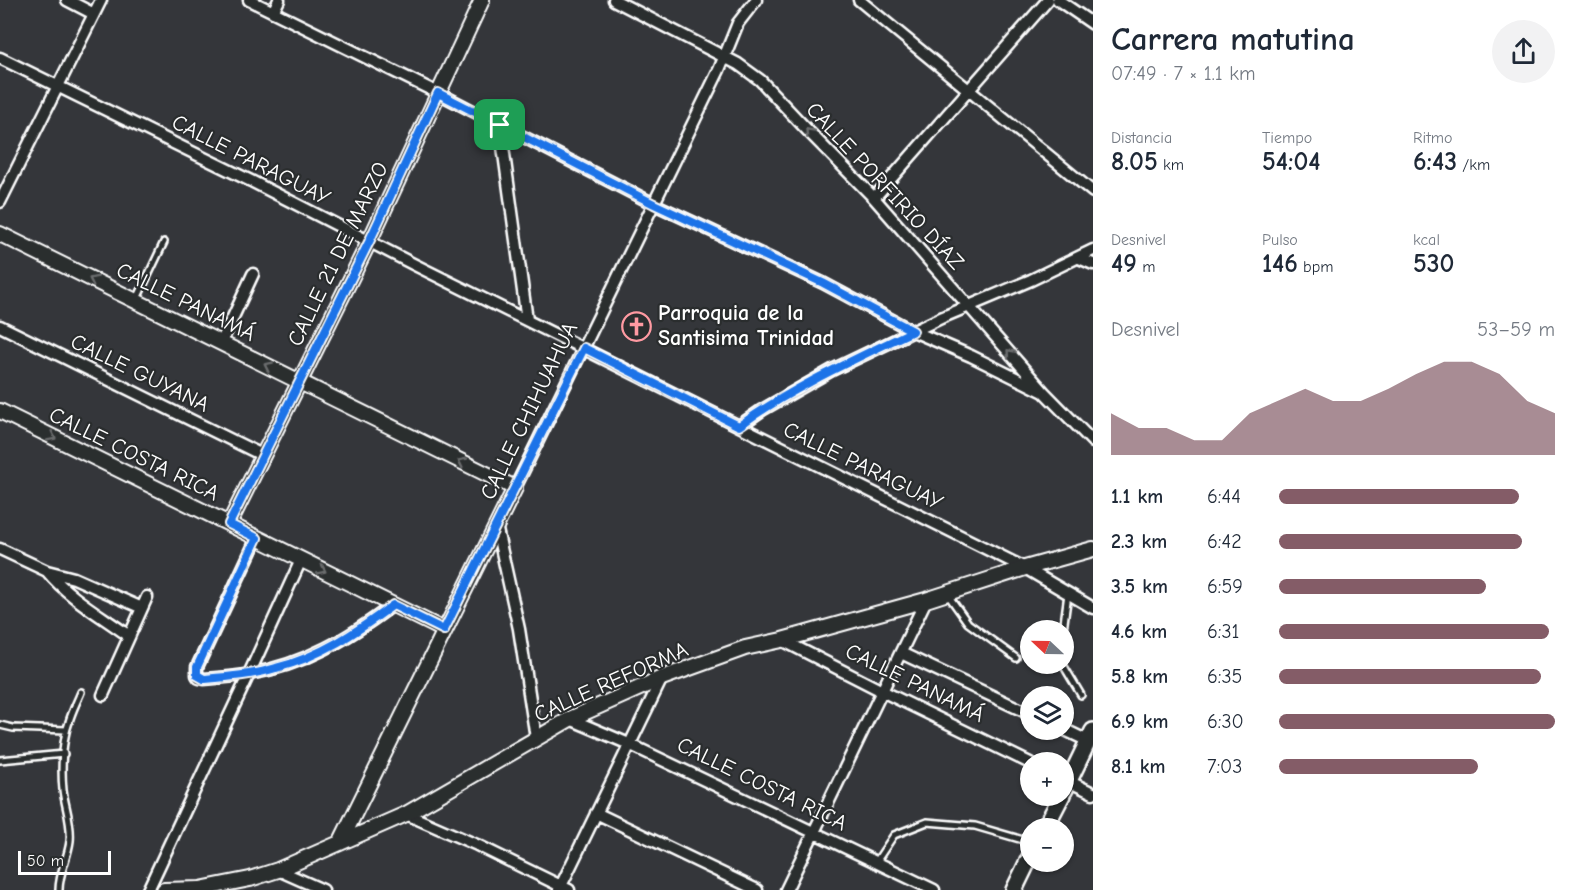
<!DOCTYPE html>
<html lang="es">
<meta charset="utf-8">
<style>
:root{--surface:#fff;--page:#f2f2f3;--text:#1f2937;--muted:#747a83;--accent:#845c67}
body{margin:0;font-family:"Comic Neue",sans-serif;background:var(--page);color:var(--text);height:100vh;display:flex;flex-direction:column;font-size:22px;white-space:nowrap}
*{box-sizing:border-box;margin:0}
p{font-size:20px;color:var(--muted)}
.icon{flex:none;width:33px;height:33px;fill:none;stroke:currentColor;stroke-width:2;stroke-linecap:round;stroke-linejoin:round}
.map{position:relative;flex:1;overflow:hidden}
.details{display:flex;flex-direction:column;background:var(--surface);width:480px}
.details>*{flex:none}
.needle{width:39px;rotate:292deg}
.tools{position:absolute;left:1020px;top:620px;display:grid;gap:12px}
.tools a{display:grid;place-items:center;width:54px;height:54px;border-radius:50%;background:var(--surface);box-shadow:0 2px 4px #0004;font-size:30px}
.scale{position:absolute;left:18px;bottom:15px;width:93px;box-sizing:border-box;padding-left:6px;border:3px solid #fff;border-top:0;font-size:16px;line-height:21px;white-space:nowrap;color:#fff;-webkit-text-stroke:4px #2a2d2e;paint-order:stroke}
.pin{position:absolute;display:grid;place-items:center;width:51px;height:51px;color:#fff;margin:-26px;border-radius:12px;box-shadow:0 3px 9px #0006}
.round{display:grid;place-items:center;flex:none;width:63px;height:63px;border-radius:32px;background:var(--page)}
.head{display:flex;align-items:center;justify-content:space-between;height:102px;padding:0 18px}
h1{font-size:33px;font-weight:700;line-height:45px}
.stats{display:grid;grid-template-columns:repeat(3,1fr);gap:9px;height:102px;padding:6px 18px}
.stats div{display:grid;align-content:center}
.stats b{font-size:26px;font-weight:700}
.stats small{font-size:16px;font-weight:400}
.stats p{font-size:16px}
.chart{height:168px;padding:12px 18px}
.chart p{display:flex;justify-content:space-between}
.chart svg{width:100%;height:108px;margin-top:6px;fill:var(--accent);opacity:.7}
ul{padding:0 18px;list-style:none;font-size:20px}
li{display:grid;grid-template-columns:96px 72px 1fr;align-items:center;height:45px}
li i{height:15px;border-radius:8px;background:var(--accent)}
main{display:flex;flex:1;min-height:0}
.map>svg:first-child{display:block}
</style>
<main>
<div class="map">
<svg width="1093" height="890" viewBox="0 0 1093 890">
<rect width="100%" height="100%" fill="#34363a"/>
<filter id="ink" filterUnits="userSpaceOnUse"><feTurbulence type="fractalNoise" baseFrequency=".0167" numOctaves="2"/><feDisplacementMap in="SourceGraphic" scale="12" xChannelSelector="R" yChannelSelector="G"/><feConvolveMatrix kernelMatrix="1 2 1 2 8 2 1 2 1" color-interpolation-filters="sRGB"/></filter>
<g filter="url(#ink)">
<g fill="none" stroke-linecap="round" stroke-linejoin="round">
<defs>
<path id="lane" d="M137,299l27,-57
M948,595l20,28 48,35
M1063,630l5,-36
M1062,663l19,32
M0,725l13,3 53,2
M0,760l64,-6
M876,862l18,-27 33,-13 48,4 55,16
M59,890c0,-18 9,-32 11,-49 2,-18 -5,-34 -7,-51 -2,-20 -1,-49 6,-68 3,-11 8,-20 12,-30"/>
<path id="street" d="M67,0l27,14
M249,0l189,93 216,111 169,79 90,48 58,25 73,36
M614,0l124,64 22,16 50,53 64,65 170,194 49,50
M859,0l234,192
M1058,0l35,24
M273,12l6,-12
M0,58l253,124 160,82 612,304 68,40
M500,125l27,195
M874,198l174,-198
M0,202l101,-202
M1079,258l14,6
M0,326l262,129
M221,343l32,-69
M739,426l23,-16 70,-40 111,-53 88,-37 62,-30
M515,488l204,-418 19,-47 18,-23
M496,525l23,104 17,109
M257,538l-60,129v8l2,3 5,1c15,-1 30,-2 45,-5 56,-9 100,-36 144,-69
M0,549l47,22 27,7 68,30
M47,571c22,27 55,45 82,65
M782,640l100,51 148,72
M901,653l129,61
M103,695l44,-98
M570,719l59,25 305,146
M1063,729l25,12
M1064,779l29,14
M596,813l161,77
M406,814l71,31 92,45
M278,870l45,20
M148,890l101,-216 52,-114
M559,890l103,-212
M786,890l140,-290"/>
<path id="secondary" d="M0,234l515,254 -175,355
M0,411l444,219
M229,524l140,-282 113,-242
M164,890l36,-1 50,-10 28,-9 128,-56 164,-95 92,-41 83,-30 37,-8 144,-40 99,-32 68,-19"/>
<path id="primary" d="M1064,791l29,-60
M1045,828l17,-33
M1014,890l16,-33"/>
</defs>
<use href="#lane" stroke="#fff" stroke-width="10"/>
<use href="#street" stroke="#fff" stroke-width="15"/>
<use href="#secondary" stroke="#fff" stroke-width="18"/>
<use href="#primary" stroke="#fff" stroke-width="20"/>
<use href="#lane" stroke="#2a2d2e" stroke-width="5"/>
<use href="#street" stroke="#2a2d2e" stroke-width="10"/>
<use href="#secondary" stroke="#2a2d2e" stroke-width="14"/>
<use href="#primary" stroke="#2a2d2e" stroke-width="15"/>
</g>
<defs><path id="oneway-chevron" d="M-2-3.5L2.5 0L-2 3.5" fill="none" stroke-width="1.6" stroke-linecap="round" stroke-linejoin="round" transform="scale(1.5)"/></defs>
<g stroke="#6a6c6d">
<use href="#oneway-chevron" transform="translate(809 132) rotate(-133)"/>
<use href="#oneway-chevron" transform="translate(93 280) rotate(-154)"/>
<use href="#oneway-chevron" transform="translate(1010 353) rotate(-131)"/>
<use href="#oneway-chevron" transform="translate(268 366) rotate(-154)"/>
<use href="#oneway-chevron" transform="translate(52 437) rotate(26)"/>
<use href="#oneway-chevron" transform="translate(462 462) rotate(-154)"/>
<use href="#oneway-chevron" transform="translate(322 570) rotate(26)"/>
</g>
</g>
<g fill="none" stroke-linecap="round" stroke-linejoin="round" filter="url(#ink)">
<defs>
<path id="route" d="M438,93l216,111 169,79 90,48c-60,29 -120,56 -174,95l-155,-78 -140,282 -51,-25c-36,27 -73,52 -117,63 -23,7 -48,9 -72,11l-7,-4v-8l60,-129 -28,-14 140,-282z"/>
</defs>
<use href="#route" stroke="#fff" stroke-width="12"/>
<use href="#route" stroke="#1a73e8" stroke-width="8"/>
</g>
<defs>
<symbol id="church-ring" viewBox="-11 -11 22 22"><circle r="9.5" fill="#2a2d2e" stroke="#ff9aa2" stroke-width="1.5"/><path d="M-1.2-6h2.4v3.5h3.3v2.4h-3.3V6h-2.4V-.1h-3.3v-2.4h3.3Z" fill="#ff9aa2"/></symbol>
</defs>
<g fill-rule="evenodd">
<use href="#church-ring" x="620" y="310" width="33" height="33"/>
</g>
<g text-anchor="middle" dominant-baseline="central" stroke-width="4.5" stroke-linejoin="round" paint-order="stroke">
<g font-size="22" fill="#fff" stroke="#2a2d2e">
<text transform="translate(251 160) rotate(27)">CALLE PARAGUAY</text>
<text transform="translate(885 186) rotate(47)">CALLE PORFIRIO DÍAZ</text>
<text transform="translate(338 254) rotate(-64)">CALLE 21 DE MARZO</text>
<text transform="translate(186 302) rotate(26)">CALLE PANAMÁ</text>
<text transform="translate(140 373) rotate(26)">CALLE GUYANA</text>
<text transform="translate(529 411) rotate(-64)">CALLE CHIHUAHUA</text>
<text transform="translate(134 454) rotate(26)">CALLE COSTA RICA</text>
<text transform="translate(863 466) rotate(26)">CALLE PARAGUAY</text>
<text transform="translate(611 682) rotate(-24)">CALLE REFORMA</text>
<text transform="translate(915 683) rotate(26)">CALLE PANAMÁ</text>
<text transform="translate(762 784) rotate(26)">CALLE COSTA RICA</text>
</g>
<g font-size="22" font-weight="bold" fill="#fff" stroke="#2a2d2e" text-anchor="start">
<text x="658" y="313">Parroquia de la<tspan x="658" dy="25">Santisima Trinidad</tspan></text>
</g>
</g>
</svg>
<div class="tools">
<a><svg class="needle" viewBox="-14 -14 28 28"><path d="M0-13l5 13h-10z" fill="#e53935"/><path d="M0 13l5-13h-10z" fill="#747a83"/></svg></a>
<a><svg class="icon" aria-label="layers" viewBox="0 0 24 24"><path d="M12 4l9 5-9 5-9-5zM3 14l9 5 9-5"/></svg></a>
<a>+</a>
<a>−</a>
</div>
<div class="scale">50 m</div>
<div class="pin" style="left:500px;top:125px;background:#1e9e55"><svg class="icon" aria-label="arrive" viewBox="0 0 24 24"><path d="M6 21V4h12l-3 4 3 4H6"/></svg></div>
</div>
<section class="details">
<div class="head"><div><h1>Carrera matutina</h1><p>07:49 · 7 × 1.1 km</p></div><a class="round"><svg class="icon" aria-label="share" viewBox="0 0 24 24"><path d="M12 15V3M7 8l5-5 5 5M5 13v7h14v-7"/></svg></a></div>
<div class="stats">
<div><p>Distancia</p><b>8.05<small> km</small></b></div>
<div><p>Tiempo</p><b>54:04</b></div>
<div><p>Ritmo</p><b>6:43<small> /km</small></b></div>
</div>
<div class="stats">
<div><p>Desnivel</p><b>49<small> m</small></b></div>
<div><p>Pulso</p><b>146<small> bpm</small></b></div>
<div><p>kcal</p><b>530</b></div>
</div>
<div class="chart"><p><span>Desnivel</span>53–59 m</p>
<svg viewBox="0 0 160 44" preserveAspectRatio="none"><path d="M0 44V27L10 33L20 33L30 38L40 38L50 27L60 22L70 17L80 22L90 22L100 17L110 11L120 6L130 6L140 11L150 22L160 27V44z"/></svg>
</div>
<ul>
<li><b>1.1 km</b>6:44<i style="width:87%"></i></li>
<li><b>2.3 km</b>6:42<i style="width:88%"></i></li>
<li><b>3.5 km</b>6:59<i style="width:75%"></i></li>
<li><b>4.6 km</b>6:31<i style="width:98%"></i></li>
<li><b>5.8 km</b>6:35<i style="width:95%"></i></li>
<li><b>6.9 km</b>6:30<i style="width:100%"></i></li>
<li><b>8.1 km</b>7:03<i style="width:72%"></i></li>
</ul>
</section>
</main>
